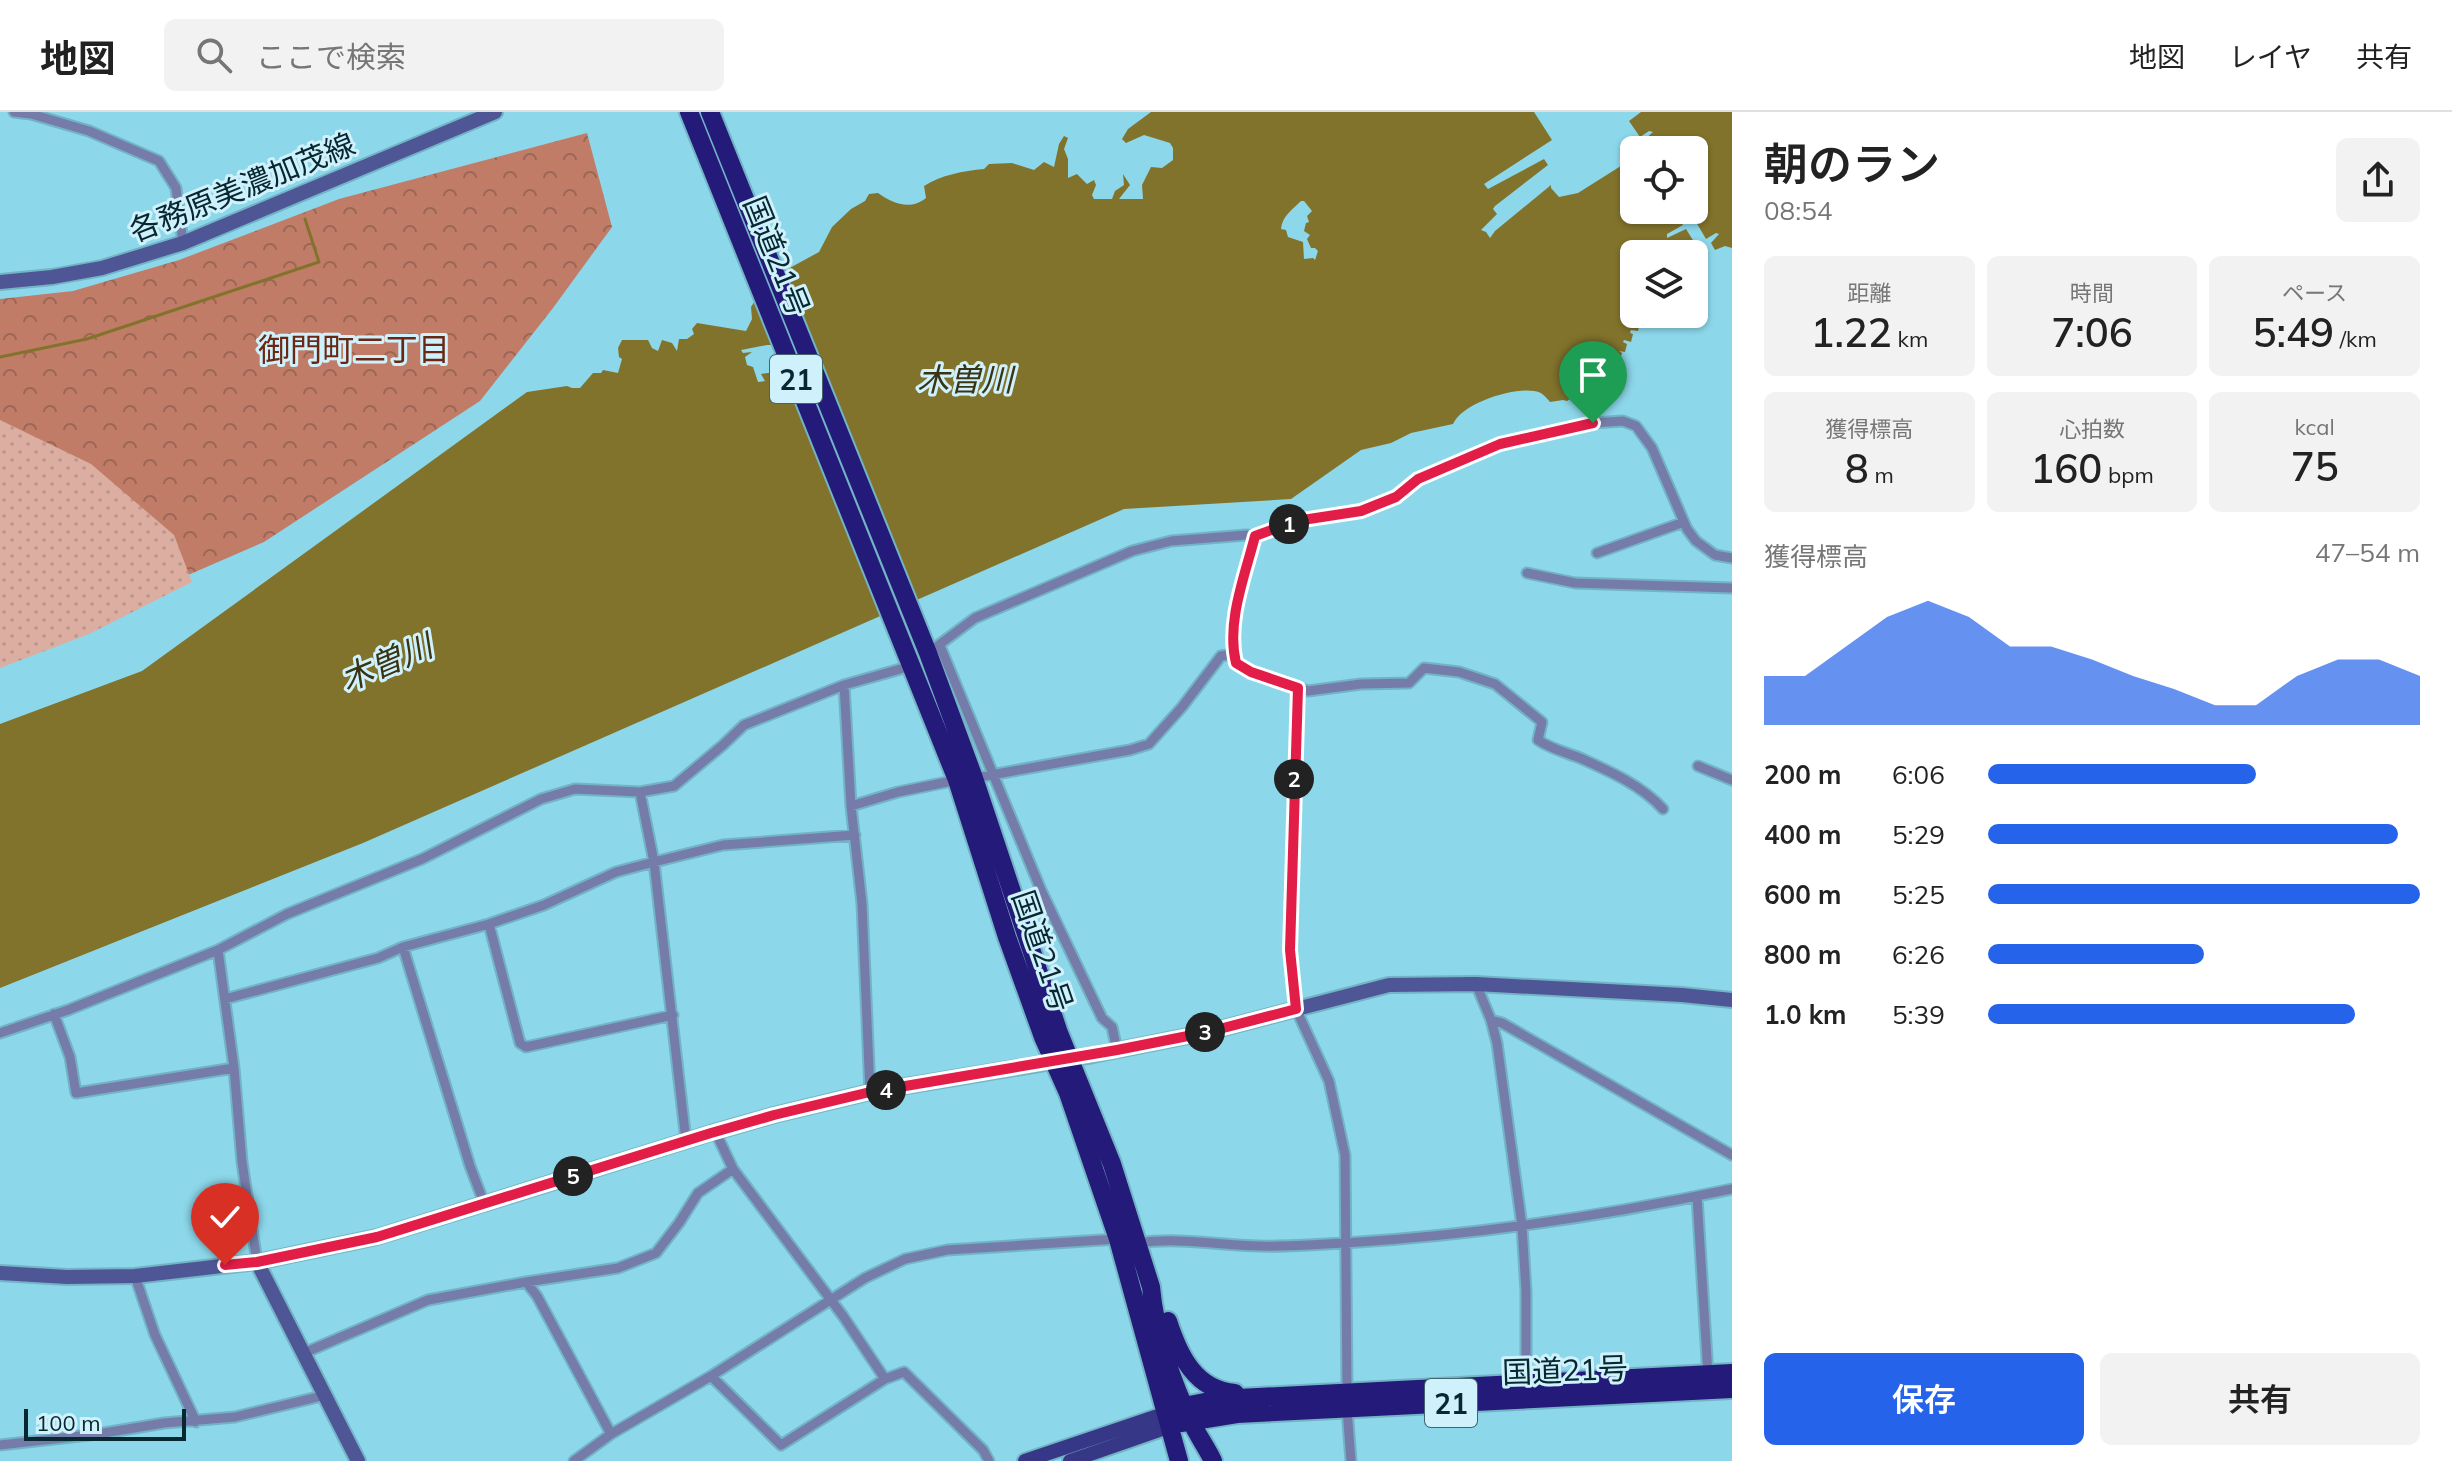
<!DOCTYPE html>
<html lang="ja">
<meta charset="utf-8">
<style>
:root{--surface:#fff;--page:#f2f2f2;--text:#222;--muted:#767676;--line:#e0e0e0;--accent:#2563eb}
body{margin:0;font-family:Mulish,"Noto Sans JP",sans-serif;background:var(--page);color:var(--text);height:100vh;display:flex;flex-direction:column;font-size:30px;white-space:nowrap}
*{box-sizing:border-box;margin:0}
p{font-size:26px;color:var(--muted)}
.icon{flex:none;width:44px;height:44px;fill:none;stroke:currentColor;stroke-width:2;stroke-linecap:round;stroke-linejoin:round}
.map{position:relative;flex:1;overflow:hidden}
.sheet{display:flex;flex-direction:column;background:var(--surface);width:720px}
.sheet>*{flex:none}
.fabs{position:absolute;left:1620px;top:24px;display:grid;gap:16px}
.fabs a{display:grid;place-items:center;width:88px;height:88px;border-radius:12px;background:var(--surface);box-shadow:0 2px 6px #0004;font-size:40px}
.scale{position:absolute;left:24px;bottom:20px;width:162px;box-sizing:border-box;padding-left:8px;border:4px solid #072830;border-top:0;font-size:22px;line-height:28px;white-space:nowrap;color:#072830;-webkit-text-stroke:6px #cef1fc;paint-order:stroke}
.pin{position:absolute;display:grid;place-items:center;width:68px;height:68px;color:#fff;margin:-82px -34px;border-radius:50% 50% 50% 0;rotate:-45deg;box-shadow:0 0 8px #0007}
.pin .icon{rotate:45deg}
.km{position:absolute;width:40px;height:40px;margin:-20px;border-radius:50%;background:#222;color:#fff;font-size:22px;line-height:40px;text-align:center}
.round{display:grid;place-items:center;flex:none;width:84px;height:84px;border-radius:12px;background:var(--page)}
.headline{display:flex;align-items:center;justify-content:space-between;height:136px;padding:0 32px}
h1{font-size:44px;font-weight:600;line-height:60px}
.figures{display:grid;grid-template-columns:repeat(3,1fr);gap:12px;height:136px;padding:8px 32px}
.figures div{display:grid;align-content:center;border-radius:12px;background:var(--page);text-align:center}
.figures b{font-size:40px;font-weight:600}
.figures small{font-size:22px;font-weight:400}
.figures p{font-size:22px}
.chart{height:224px;padding:16px 32px}
.chart p{display:flex;justify-content:space-between}
.chart svg{width:100%;height:144px;margin-top:8px;fill:var(--accent);opacity:.7}
.action{display:flex;gap:16px;margin-top:auto;padding:16px 32px}
.action a{flex:1;height:92px;border-radius:12px;background:var(--accent);color:#fff;font-size:32px;font-weight:600;line-height:92px;text-align:center}
.action a+a{background:var(--page);color:var(--text)}
ul{padding:0 32px;list-style:none;font-size:26px}
li{display:grid;grid-template-columns:128px 96px 1fr;align-items:center;height:60px}
li i{height:20px;border-radius:10px;background:var(--accent)}
header{display:flex;align-items:center;gap:48px;box-sizing:border-box;height:112px;padding:0 40px;background:var(--surface);border-bottom:2px solid var(--line)}
header strong{font-size:38px}
nav{display:flex;gap:44px;margin-inline-start:auto;font-size:28px}
.search{width:560px;height:72px;background:var(--page);display:flex;align-items:center;gap:20px;box-sizing:border-box;padding:0 28px;border-radius:12px;color:var(--muted);font-size:30px}
main{display:flex;flex:1;min-height:0}
.map>svg:first-child{display:block}
</style>
<header>
<strong>地図</strong>
<div class="search"><svg class="icon" aria-label="search" viewBox="0 0 24 24"><circle cx="10" cy="10" r="6"/><path d="M15 15l6 6"/></svg>ここで検索</div>
<nav><a>地図</a><a>レイヤ</a><a>共有</a></nav>
</header>
<main>
<div class="map">
<svg width="1732" height="1349" viewBox="0 0 1732 1349">
<defs>
<pattern id="forest-crowns" width="20" height="18" patternUnits="userSpaceOnUse" patternTransform="scale(2)"><rect width="20" height="18" fill="#c17c67"/><path d="M2 6a3 3 0 1 1 6 0M12 15a3 3 0 1 1 6 0" fill="none" stroke="#9b6655"/></pattern>
<pattern id="park-dots" width="8" height="8" patternUnits="userSpaceOnUse" patternTransform="scale(2)"><rect width="8" height="8" fill="#dbaea1"/><path d="M2 2h.1M6 6h.1" fill="none" stroke="#ba968b" stroke-width="1.8" stroke-linecap="round"/></pattern>
</defs>
<rect width="100%" height="100%" fill="#8dd7eb"/>
<path fill="url(#forest-crowns)" d="M587,21l25,94 -59,81 -73,93 -216,141 -138,60 -126,-94v-209l73,-8 106,-31 160,-61z"/>
<path fill="url(#park-dots)" d="M0,308l91,44 83,71 18,47 -103,52 -89,34z"/>
<path fill="#82732c" fill-rule="evenodd" d="M1151,0h383l18,28 -68,44 4,5 56,-30 4,6 -53,41 -2,3 4,5 -16,16 5,2 4,6 5,-7 56,-46v3l8,9 19,-4 46,-29 -1,8 5,-11 6,-4v53h27l-8,6 2,3 19,-9 9,15 -16,9v4l19,-9 10,16 -15,9h-47v60h12l-2,8 -8,-2 4,2 -2,9 -7,-1 -1,3 3,1 -2,8 -7,-2 -1,2 4,2 -2,8 -6,-1 3,2 -3,9h-3l2,3 -2,7 -2,1 -4,19c-8,-1 -21,0 -25,-6l-3,2 -4,-3 -3,2 -1,9 -7,5 -4,-1 -13,2c-5,-6 -8,-10 -16,-11 -21,-4 -72,12 -81,33l-42,9 -20,10 -30,7 -70,49 -167,10 -761,334 -363,145v-264l142,-53 385,-279 40,-6 5,2h8l13,-15h8l2,-3 15,3 4,-14 -3,-2 -1,-9 4,-8h26l4,8 6,3 4,-11 10,3 5,8 2,-12h8l7,-5 -2,-5 5,-6 49,8 6,-12 -1,-12 19,-30 4,-4 12,-3 33,-18 13,-25 19,-18 14,-8 4,-7 9,-1c14,10 32,18 48,5l-2,-12c17,-11 39,-15 60,-17l5,-5 23,-1 22,7 10,-8 10,5 5,-23 5,-8 4,2 -4,11 4,10v19l9,-4 10,10 7,-4 2,5 -4,10 2,4h18l3,-8 9,-6 -1,-11 7,11 -11,14h24l-1,-14 9,-18 11,1 11,-8v-12l-3,-5 -26,-8 -18,8 -4,-4 6,-10zM1301,89h3l8,10 -5,5 2,6 -3,1 -2,8 6,4 -3,4 4,9h4l3,3 -3,9 -2,-2 -9,1 -1,-17 -15,-5 -2,-7 -5,-1c1,-13 12,-20 20,-28zM767,233h7l10,21 -8,6 -15,2 4,7 -7,1 -5,-15 -6,-2 -2,-8 7,-5 -9,1 -2,-3z
M1641,0h91v136l-7,-2 -10,4 -4,-7 8,-9 -3,-1 -10,6 -10,-17 9,-8 -3,-1 -9,5 -5,-8h6v-60h-45l-6,-9 10,-9 -4,-1 -9,6 -11,-16z"/>
<g fill="none" stroke-linecap="round" stroke-linejoin="round">
<path stroke="#82732c" stroke-width="3" d="M0,245l87,-18 232,-77 -14,-43"/>
<defs>
<path id="street" d="M14,0l17,2 58,17 70,30 17,27 7,55
M1255,424c-10,40 -30,86 -19,127l15,9 57,19 53,-7 48,-1 15,-15 35,4 36,12 47,38 -4,18c13,9 27,12 42,18 29,13 61,27 83,51
M1597,441l87,-31
M1527,461l48,10 157,5
M940,534l101,244 61,128 10,9 5,23
M928,541l47,-35 157,-67 39,-10 75,-6 9,1 41,-15 65,-10 35,-14 22,-18 82,-35 93,-21 30,-2 13,5 16,22 35,81 9,12 19,14 17,3
M844,573l7,121 11,98 8,188
M1298,576l-8,262 6,59 33,72 16,74 2,237
M1698,654l34,14
M974,666l156,-28 19,-6 33,-37 39,-51 13,-2
M640,680l14,70 32,279
M851,694l47,-14 59,-12
M489,812l31,119 6,4 147,-32
M403,835l67,219 14,37
M218,838l16,118 8,94 15,100
M1476,872l15,36 6,23 25,183 4,65v92
M225,887l153,-41 25,-11 86,-23 55,-19 72,-33 38,-10 69,-17 132,-10
M54,902l16,43 6,36 158,-25
M1491,908l11,3 230,132
M0,921l68,-23 150,-60 69,-36 135,-55 119,-60 34,-10 65,3 34,-6 49,-41 21,-20 100,-40 67,-19
M715,1019l18,38 110,147 42,63
M1697,1085l11,178
M1138,1131c41,-6 80,2 121,3 29,1 58,-2 86,-3 130,-8 259,-27 387,-54
M135,1164l20,59 41,87
M526,1170l11,14 74,138
M304,1241l124,-53 98,-18 92,-14 38,-15 23,-30 19,-30 35,-24
M711,1264l70,69 104,-66 19,-7 79,78 6,11
M1347,1297l4,52
M0,1333l98,-11 66,-11 71,-6 91,-22
M574,1349l37,-27 100,-58 154,-98 40,-19 42,-9 171,-11"/>
<path id="secondary" d="M0,170l52,-5 50,-9 81,-25 312,-131
M257,1150l101,199
M0,1161l67,4 68,-1 122,-14 120,-25 334,-104 63,-18 96,-23 223,-37 115,-23 181,-47 87,-1 206,11 50,5"/>
<path id="primary" d="M1025,1349l142,-48
M1070,1349l101,-35"/>
<path id="highway" d="M689,0l268,668 50,157 36,100 25,56 50,146 61,222
M710,0l218,541 46,125 85,255 53,131 39,123c4,44 21,97 41,136 6,13 15,25 21,38
M1168,1209c11,34 27,69 67,72
M1173,1298l11,-4 36,-7 512,-26
M1181,1311l56,-9 495,-25"/>
</defs>
<use href="#street" stroke="#72b4c6" stroke-width="13"/>
<use href="#secondary" stroke="#72b4c6" stroke-width="18"/>
<use href="#primary" stroke="#72b4c6" stroke-width="18"/>
<use href="#highway" stroke="#72b4c6" stroke-width="22"/>
<use href="#street" stroke="#767ca9" stroke-width="9"/>
<use href="#secondary" stroke="#4f5696" stroke-width="14"/>
<use href="#primary" stroke="#363887" stroke-width="14"/>
<use href="#highway" stroke="#241a79" stroke-width="18"/>
</g>
<g fill="none" stroke-linecap="round" stroke-linejoin="round">
<defs>
<path id="route" d="M225,1153l32,-3 120,-25 334,-104 63,-18 96,-23 247,-42 91,-18 88,-23 -6,-59 8,-262 -47,-16 -15,-9c-10,-41 9,-87 19,-127l41,-15 65,-10 35,-14 22,-18 82,-35 93,-21"/>
</defs>
<use href="#route" stroke="#fff" stroke-width="16"/>
<use href="#route" stroke="#e11d48" stroke-width="10"/>
</g>
<g text-anchor="middle" dominant-baseline="central" stroke-width="6" stroke-linejoin="round" paint-order="stroke">
<g fill="#cef1fc" stroke="#43646d" stroke-width="2">
<rect x="770" y="243" width="52" height="48" rx="6"/>
<rect x="1425" y="1267" width="52" height="48" rx="6"/>
</g>
<g font-size="28" font-weight="bold" fill="#072830">
<text x="796" y="267">21</text>
<text x="1451" y="1291">21</text>
</g>
<g font-size="30" fill="#072830" stroke="#cef1fc">
<text transform="translate(242 75) rotate(-22)">各務原美濃加茂線</text>
<text transform="translate(777 144) rotate(68)">国道21号</text>
<text transform="translate(1043 839) rotate(71)">国道21号</text>
<text transform="translate(1565 1258) rotate(-2)">国道21号</text>
</g>
<g font-size="32" fill="#6a2814" stroke="#cef1fc">
<text x="354" y="237">御門町二丁目</text>
</g>
<g font-size="32" font-style="italic" fill="#3a3314" stroke="#cef1fc">
<text x="965" y="267">木曽川</text>
<text transform="translate(386 550) rotate(-23)">木曽川</text>
</g>
</g>
</svg>
<div class="fabs">
<a><svg class="icon" aria-label="locate" viewBox="0 0 24 24"><circle cx="12" cy="12" r="6"/><path d="M12 2v4M12 18v4M2 12h4M18 12h4"/></svg></a>
<a><svg class="icon" aria-label="layers" viewBox="0 0 24 24"><path d="M12 4l9 5-9 5-9-5zM3 14l9 5 9-5"/></svg></a>
</div>
<div class="scale">100 m</div>
<div class="pin" style="left:1593px;top:311px;background:#1e9e55"><svg class="icon" aria-label="arrive" viewBox="0 0 24 24"><path d="M6 21V4h12l-3 4 3 4H6"/></svg></div>
<div class="pin" style="left:225px;top:1153px;background:#d93025"><svg class="icon" aria-label="check" viewBox="0 0 24 24"><path d="M5 12l5 5 9-10"/></svg></div>
<b class="km" style="left:1289px;top:412px">1</b>
<b class="km" style="left:1294px;top:667px">2</b>
<b class="km" style="left:1205px;top:920px">3</b>
<b class="km" style="left:886px;top:978px">4</b>
<b class="km" style="left:573px;top:1064px">5</b>
</div>
<section class="sheet">
<div class="headline"><div><h1>朝のラン</h1><p>08:54</p></div><a class="round"><svg class="icon" aria-label="share" viewBox="0 0 24 24"><path d="M12 15V3M7 8l5-5 5 5M5 13v7h14v-7"/></svg></a></div>
<div class="figures">
<div><p>距離</p><b>1.22<small> km</small></b></div>
<div><p>時間</p><b>7:06</b></div>
<div><p>ペース</p><b>5:49<small> /km</small></b></div>
</div>
<div class="figures">
<div><p>獲得標高</p><b>8<small> m</small></b></div>
<div><p>心拍数</p><b>160<small> bpm</small></b></div>
<div><p>kcal</p><b>75</b></div>
</div>
<div class="chart"><p><span>獲得標高</span>47–54 m</p>
<svg viewBox="0 0 160 44" preserveAspectRatio="none"><path d="M0 44V29L10 29L20 20L30 11L40 6L50 11L60 20L70 20L80 24L90 29L100 33L110 38L120 38L130 29L140 24L150 24L160 29V44z"/></svg>
</div>
<ul>
<li><b>200 m</b>6:06<i style="width:62%"></i></li>
<li><b>400 m</b>5:29<i style="width:95%"></i></li>
<li><b>600 m</b>5:25<i style="width:100%"></i></li>
<li><b>800 m</b>6:26<i style="width:50%"></i></li>
<li><b>1.0 km</b>5:39<i style="width:85%"></i></li>
</ul>
<div class="action"><a>保存</a><a>共有</a></div>
</section>
</main>
